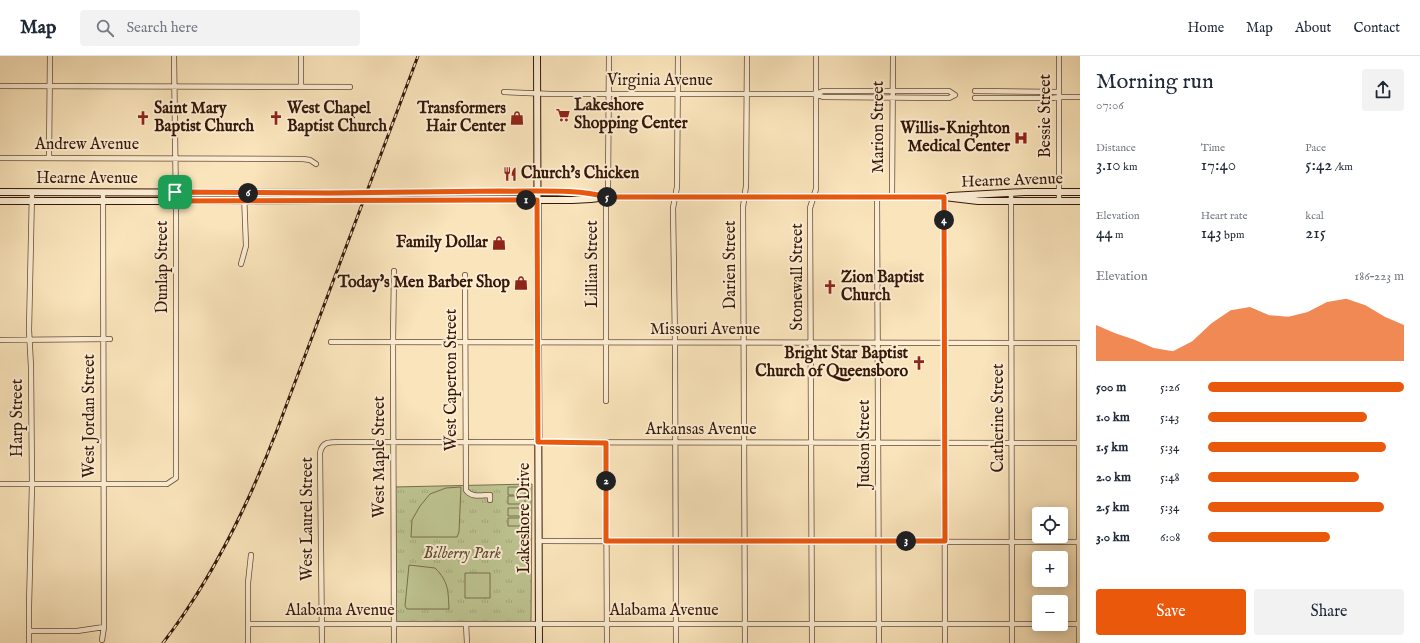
<!DOCTYPE html>
<meta charset="utf-8">
<style>
:root{--surface:#fff;--page:#f2f2f3;--text:#1f2937;--muted:#747a83;--line:#e0e1e3;--accent:#ea580c}
body{margin:0;font-family:"IM FELL English",serif;background:var(--page);color:var(--text);height:100vh;display:flex;flex-direction:column;font-size:15px;white-space:nowrap}
*{box-sizing:border-box;margin:0}
p{font-size:13px;color:var(--muted)}
.icon{flex:none;width:22px;height:22px;fill:none;stroke:currentColor;stroke-width:2;stroke-linecap:round;stroke-linejoin:round}
.map{position:relative;flex:1;overflow:hidden}
.drawer{display:flex;flex-direction:column;background:var(--surface);width:340px}
.drawer>*{flex:none}
.buttons{position:absolute;left:1032px;top:451px;display:grid;gap:8px}
.buttons a{display:grid;place-items:center;width:36px;height:36px;border-radius:4px;background:var(--surface);box-shadow:0 2px 10px #0003;font-size:20px}
.pin{position:absolute;display:grid;place-items:center;width:34px;height:34px;color:#fff;margin:-17px;border-radius:8px;box-shadow:0 2px 6px #0006}
.km{position:absolute;width:20px;height:20px;margin:-10px;border-radius:50%;background:#222;color:#fff;font-size:11px;line-height:20px;text-align:center}
.round{display:grid;place-items:center;flex:none;width:42px;height:42px;border-radius:4px;background:var(--page)}
.summary{display:flex;align-items:center;justify-content:space-between;height:68px;padding:0 16px}
h1{font-size:22px;font-weight:600;line-height:30px}
.stats{display:grid;grid-template-columns:repeat(3,1fr);gap:6px;height:68px;padding:4px 16px}
.stats div{display:grid;align-content:center}
.stats b{font-size:17px;font-weight:600}
.stats small{font-size:11px;font-weight:400}
.stats p{font-size:11px}
.chart{height:112px;padding:8px 16px}
.chart p{display:flex;justify-content:space-between}
.chart svg{width:100%;height:72px;margin-top:4px;fill:var(--accent);opacity:.7}
.action{display:flex;gap:8px;margin-top:auto;padding:8px 16px}
.action a{flex:1;height:46px;border-radius:4px;background:var(--accent);color:#fff;font-size:16px;font-weight:600;line-height:46px;text-align:center}
.action a+a{background:var(--page);color:var(--text)}
ul{padding:0 16px;list-style:none;font-size:13px}
li{display:grid;grid-template-columns:64px 48px 1fr;align-items:center;height:30px}
li i{height:10px;border-radius:5px;background:var(--accent)}
header{display:flex;align-items:center;gap:24px;box-sizing:border-box;height:56px;padding:0 20px;background:var(--surface);border-bottom:1px solid var(--line)}
header strong{font-size:19px}
nav{display:flex;gap:22px;margin-inline-start:auto;font-size:14px}
.search{width:280px;height:36px;background:var(--page);display:flex;align-items:center;gap:10px;box-sizing:border-box;padding:0 14px;border-radius:4px;color:var(--muted);font-size:15px}
main{display:flex;flex:1;min-height:0}
.map>svg:first-child{display:block}
</style>
<header>
<strong>Map</strong>
<div class="search"><svg class="icon" aria-label="search" viewBox="0 0 24 24"><circle cx="10" cy="10" r="6"/><path d="M15 15l6 6"/></svg>Search here</div>
<nav><a>Home</a><a>Map</a><a>About</a><a>Contact</a></nav>
</header>
<main>
<div class="map">
<svg width="1080" height="587" viewBox="0 0 1080 587">
<defs>
<pattern id="grass-tufts" width="24" height="20" patternUnits="userSpaceOnUse"><rect width="24" height="20" fill="#bdc491"/><path d="M3 7l-1-3M5 7V3M7 7l1-3M15 17l-1-3M17 17v-4M19 17l1-3" fill="none" stroke="#a3a87c"/></pattern>
</defs>
<rect width="100%" height="100%" fill="#fae4bb"/>
<filter id="stains"><feTurbulence type="fractalNoise" baseFrequency=".005" numOctaves="4"/><feColorMatrix values="0 0 0 0 .2 0 0 0 0 .09 0 0 0 0 .02 0 0 0 .5 -.17"/></filter>
<radialGradient id="worn" r=".72"><stop offset=".6" stop-color="#630" stop-opacity="0"/><stop offset="1" stop-color="#630" stop-opacity=".3"/></radialGradient>
<path fill="url(#grass-tufts)" stroke="#796e4c" d="M532,428l-1,139 -137,1 -1,-137z"/>
<path fill="#bdc491" stroke="#796e4c" d="M461,431l-2,45 -2,5h-46l1,-17 8,-14 10,-12 16,-6z
M508,431h17v8h-17z
M508,440h17v8h-17z
M508,452h17v8h-17z
M508,462h17v8h-17z
M409,509l26,3c14,14 13,23 14,41h-42l-2,-3z
M465,517h25v25h-25z"/>
<g fill="none" stroke-linecap="round" stroke-linejoin="round">
<defs>
<path id="minor" d="M1059,0v145
M0,30l350,1
M301,31v-31
M975,35l84,1
M504,36l47,2h265l7,-3h126l6,4 -6,3 -126,-1 -7,-3
M975,42h77l7,-1h21
M0,102l303,1 7,1 6,4
M49,102l1,-102
M1011,137l1,450
M877,141l2,446
M892,141l1,-141
M944,141l1,446
M241,208l5,-18 -2,-53
M465,219l1,215c5,8 16,5 24,5v5
M0,284l110,-1
M331,286l749,1
M1079,287v300
M606,345v-204l2,-8 1,-133
M606,387l1,200
M0,428h167l9,-6v-270l-2,-152
M538,485l542,1
M248,568h832
M466,568l1,19
M29,575h48l27,-4
M102,584l2,-13 -1,-435
M29,587v-37l3,-122 -1,-117 -2,-37 3,-138
M248,587v-60l3,-28
M322,587l-2,-190c2,-11 9,-11 19,-11l741,1
M394,587l-1,-301 1,-71
M676,587l-1,-300 -2,-135 4,-21 1,-131
M745,587l-2,-436 3,-21 1,-130
M812,587l-2,-435 6,-19v-133"/>
<path id="secondary" d="M537,0l2,587
M0,136l330,1
M384,137l169,-1 36,2 13,2
M950,140l75,-4h55
M382,144h190l19,-1 15,-2h338l34,4h102
M0,145h244l84,-1"/>
</defs>
<use href="#minor" stroke="#664b35" stroke-width="6"/>
<use href="#secondary" stroke="#351808" stroke-width="8"/>
<use href="#minor" stroke="#fcedd3" stroke-width="4.5"/>
<use href="#secondary" stroke="#fcedd3" stroke-width="6"/>
<defs>
<path id="rail" d="M163,587c50,-65 85,-138 114,-213l141,-374"/>
</defs>
<use href="#rail" stroke="#351808" stroke-width="3"/>
<use href="#rail" stroke="#fcedd3" stroke-width="1.5" stroke-dasharray="4.5" stroke-linecap="butt"/>
<defs>
<path id="secondary-bridge" d="M330,137h54
M328,144h54"/>
</defs>
<use href="#secondary-bridge" stroke="#351808" stroke-width="8" stroke-linecap="butt"/>
<use href="#secondary-bridge" stroke="#fcedd3" stroke-width="6"/>
</g>
<g fill="none" stroke-linecap="round" stroke-linejoin="round">
<defs>
<path id="route" d="M499,135c32,1 77,-3 107,6h338l1,344h-339v-98l-68,-1 -1,-242 -362,1v-9l155,1z"/>
</defs>
<use href="#route" stroke="#fff" stroke-width="8"/>
<use href="#route" stroke="#ea580c" stroke-width="5"/>
</g>
<defs>
<symbol id="supermarket-bare" viewBox="-9 -9 18 18"><path d="M-6-5.5h2.5l.6 2H6L4.5 2H-2.5L-4.4-4H-6ZM-1.5 3.2a1.3 1.3 0 1 0 .1 0ZM3 3.2a1.3 1.3 0 1 0 .1 0Z" fill="#8f2418" stroke="#fcedd3" stroke-width="2.5" paint-order="stroke"/></symbol>
<symbol id="church-bare" viewBox="-9 -9 18 18"><path d="M-1.2-6h2.4v3.5h3.3v2.4h-3.3V6h-2.4V-.1h-3.3v-2.4h3.3Z" fill="#8f2418" stroke="#fcedd3" stroke-width="2.5" paint-order="stroke"/></symbol>
<symbol id="shop-bare" viewBox="-9 -9 18 18"><path d="M-5-2.5h2.3a2.7 3.5 0 0 1 5.4 0H5L5.5 6h-11ZM-1.5-2.5h3a1.5 2.3 0 0 0-3 0Z" fill="#8f2418" stroke="#fcedd3" stroke-width="2.5" paint-order="stroke"/></symbol>
<symbol id="hospital-bare" viewBox="-9 -9 18 18"><path d="M-5-5h3v3.5h4V-5h3V5h-3V1.5h-4V5h-3Z" fill="#8f2418" stroke="#fcedd3" stroke-width="2.5" paint-order="stroke"/></symbol>
<symbol id="restaurant-bare" viewBox="-9 -9 18 18"><path d="M-5-6h1v4h1v-4h1v4h1v-4h1v5L-1.5 .5V6h-2V.5L-5-1ZM5-6V6H3V1.5H1.5Q1.5-4 5-6Z" fill="#8f2418" stroke="#fcedd3" stroke-width="2.5" paint-order="stroke"/></symbol>
</defs>
<g fill-rule="evenodd">
<use href="#supermarket-bare" x="553" y="49" width="20" height="20"/>
<use href="#church-bare" x="133" y="52" width="20" height="20"/>
<use href="#church-bare" x="266" y="52" width="20" height="20"/>
<use href="#shop-bare" x="507" y="52" width="20" height="20"/>
<use href="#hospital-bare" x="1011" y="72" width="20" height="20"/>
<use href="#restaurant-bare" x="500" y="108" width="20" height="20"/>
<use href="#shop-bare" x="489" y="177" width="20" height="20"/>
<use href="#shop-bare" x="511" y="217" width="20" height="20"/>
<use href="#church-bare" x="820" y="221" width="20" height="20"/>
<use href="#church-bare" x="909" y="297" width="20" height="20"/>
</g>
<g text-anchor="middle" dominant-baseline="central" stroke-width="4" stroke-linejoin="round" paint-order="stroke">
<g font-size="16" fill="#351808" stroke="#fcedd3">
<text x="660" y="25">Virginia Avenue</text>
<text transform="translate(1046 60) rotate(-90)">Bessie Street</text>
<text transform="translate(879 71) rotate(-90)">Marion Street</text>
<text x="87" y="89">Andrew Avenue</text>
<text x="87" y="123">Hearne Avenue</text>
<text transform="translate(1012 125) rotate(-2)">Hearne Avenue</text>
<text transform="translate(593 208) rotate(-90)">Lillian Street</text>
<text transform="translate(731 209) rotate(-90)">Darien Street</text>
<text transform="translate(163 211) rotate(-90)">Dunlap Street</text>
<text transform="translate(798 221) rotate(-90)">Stonewall Street</text>
<text x="705" y="274">Missouri Avenue</text>
<text transform="translate(452 324) rotate(-90)">West Caperton Street</text>
<text transform="translate(90 360) rotate(-90)">West Jordan Street</text>
<text transform="translate(18 362) rotate(-90)">Harp Street</text>
<text transform="translate(999 362) rotate(-90)">Catherine Street</text>
<text x="701" y="374">Arkansas Avenue</text>
<text transform="translate(865 388) rotate(-90)">Judson Street</text>
<text transform="translate(380 401) rotate(-90)">West Maple Street</text>
<text transform="translate(525 462) rotate(-90)">Lakeshore Drive</text>
<text transform="translate(308 463) rotate(-90)">West Laurel Street</text>
<text x="340" y="555">Alabama Avenue</text>
<text x="664" y="555">Alabama Avenue</text>
</g>
<g font-size="16" font-weight="bold" fill="#351808" stroke="#fcedd3" text-anchor="start">
<text x="574" y="50">Lakeshore<tspan x="574" dy="18">Shopping Center</tspan></text>
<text x="154" y="53">Saint Mary<tspan x="154" dy="18">Baptist Church</tspan></text>
<text x="287" y="53">West Chapel<tspan x="287" dy="18">Baptist Church</tspan></text>
<text x="506" y="53" text-anchor="end">Transformers<tspan x="506" dy="18">Hair Center</tspan></text>
<text x="1010" y="73" text-anchor="end">Willis-Knighton<tspan x="1010" dy="18">Medical Center</tspan></text>
<text x="521" y="118">Church's Chicken</text>
<text x="488" y="187" text-anchor="end">Family Dollar</text>
<text x="841" y="222">Zion Baptist<tspan x="841" dy="18">Church</tspan></text>
<text x="510" y="227" text-anchor="end">Today's Men Barber Shop</text>
<text x="908" y="298" text-anchor="end">Bright Star Baptist<tspan x="908" dy="18">Church of Queensboro</tspan></text>
</g>
<g font-size="16" font-style="italic" fill="#5e4c31" stroke="#fcedd3">
<text x="462" y="498">Bilberry Park</text>
</g>
</g>
<rect width="100%" height="100%" filter="url(#stains)"/>
<rect width="100%" height="100%" fill="url(#worn)"/>
</svg>
<div class="buttons">
<a><svg class="icon" aria-label="locate" viewBox="0 0 24 24"><circle cx="12" cy="12" r="6"/><path d="M12 2v4M12 18v4M2 12h4M18 12h4"/></svg></a>
<a>+</a>
<a>−</a>
</div>
<div class="pin" style="left:175px;top:136px;background:#1e9e55"><svg class="icon" aria-label="arrive" viewBox="0 0 24 24"><path d="M6 21V4h12l-3 4 3 4H6"/></svg></div>
<b class="km" style="left:526px;top:144px">1</b>
<b class="km" style="left:606px;top:425px">2</b>
<b class="km" style="left:906px;top:485px">3</b>
<b class="km" style="left:944px;top:164px">4</b>
<b class="km" style="left:607px;top:141px">5</b>
<b class="km" style="left:248px;top:137px">6</b>
</div>
<section class="drawer">
<div class="summary"><div><h1>Morning run</h1><p>07:06</p></div><a class="round"><svg class="icon" aria-label="share" viewBox="0 0 24 24"><path d="M12 15V3M7 8l5-5 5 5M5 13v7h14v-7"/></svg></a></div>
<div class="stats">
<div><p>Distance</p><b>3.10<small> km</small></b></div>
<div><p>Time</p><b>17:40</b></div>
<div><p>Pace</p><b>5:42<small> /km</small></b></div>
</div>
<div class="stats">
<div><p>Elevation</p><b>44<small> m</small></b></div>
<div><p>Heart rate</p><b>143<small> bpm</small></b></div>
<div><p>kcal</p><b>215</b></div>
</div>
<div class="chart"><p><span>Elevation</span>186–223 m</p>
<svg viewBox="0 0 160 44" preserveAspectRatio="none"><path d="M0 44V22L10 27L20 31L30 36L40 38L50 32L60 21L70 13L80 11L90 16L100 17L110 14L120 8L130 6L140 10L150 17L160 22V44z"/></svg>
</div>
<ul>
<li><b>500 m</b>5:26<i style="width:100%"></i></li>
<li><b>1.0 km</b>5:43<i style="width:81%"></i></li>
<li><b>1.5 km</b>5:34<i style="width:91%"></i></li>
<li><b>2.0 km</b>5:48<i style="width:77%"></i></li>
<li><b>2.5 km</b>5:34<i style="width:90%"></i></li>
<li><b>3.0 km</b>6:08<i style="width:62%"></i></li>
</ul>
<div class="action"><a>Save</a><a>Share</a></div>
</section>
</main>
